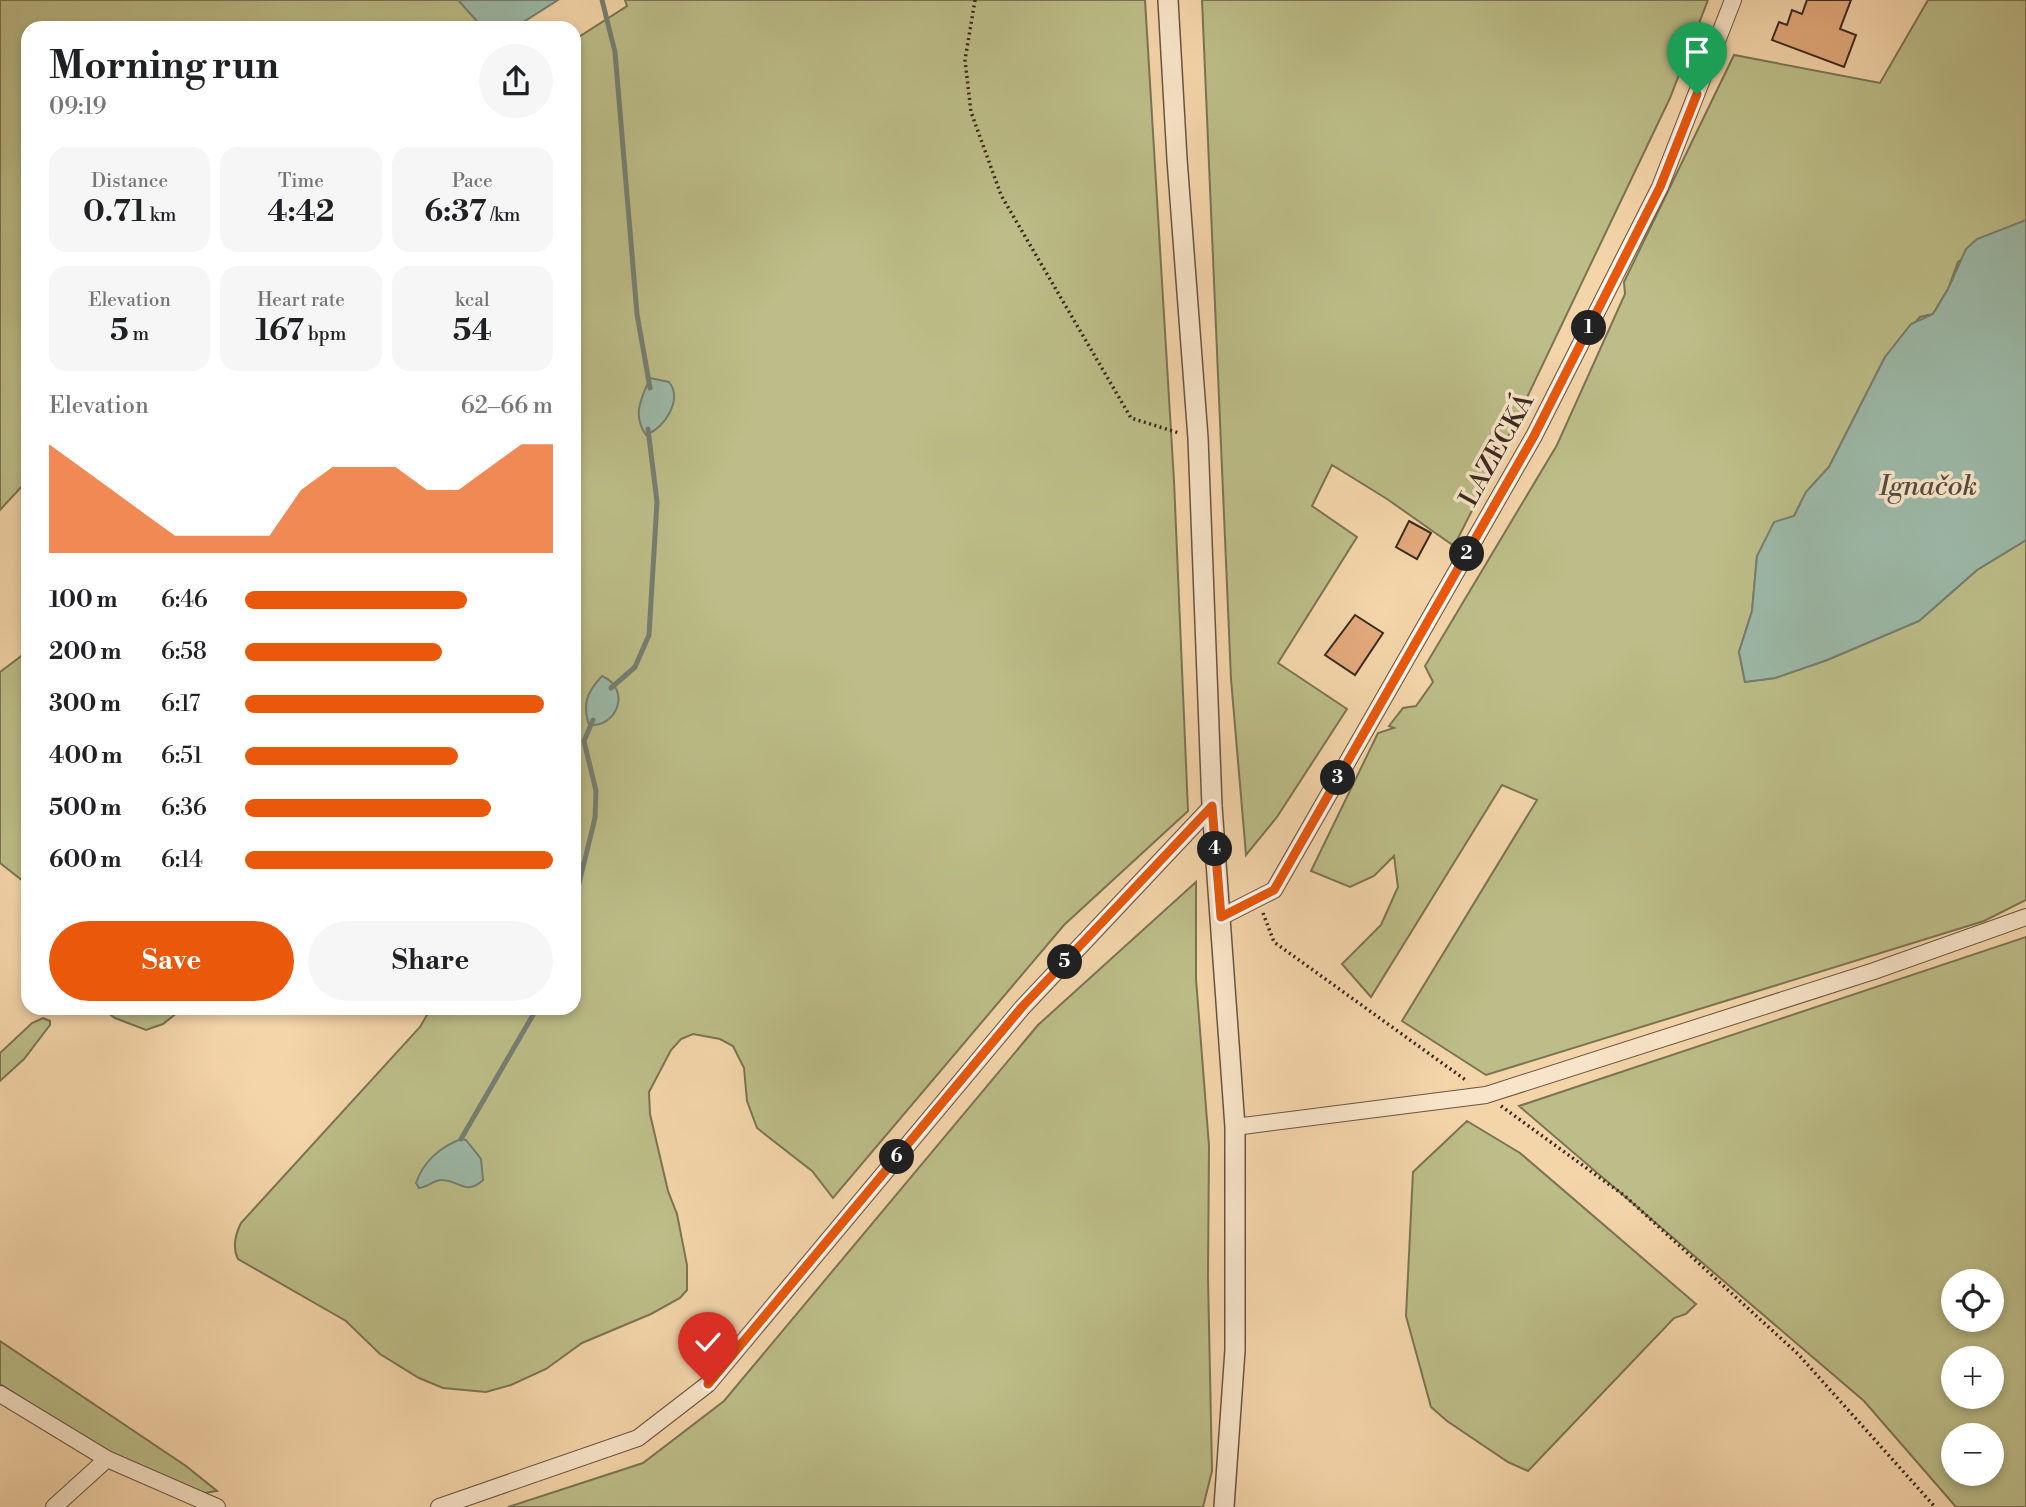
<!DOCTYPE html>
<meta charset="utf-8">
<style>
:root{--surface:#fff;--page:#f6f6f6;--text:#202124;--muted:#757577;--accent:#ea580c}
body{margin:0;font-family:"Libre Bodoni",serif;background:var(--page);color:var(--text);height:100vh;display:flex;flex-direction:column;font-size:26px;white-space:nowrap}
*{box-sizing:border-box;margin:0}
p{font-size:23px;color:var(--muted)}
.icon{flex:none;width:38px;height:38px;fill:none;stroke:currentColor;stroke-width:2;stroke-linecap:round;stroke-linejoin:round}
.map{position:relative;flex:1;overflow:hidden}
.drawer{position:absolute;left:21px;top:21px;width:560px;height:994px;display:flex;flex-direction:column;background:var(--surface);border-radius:21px;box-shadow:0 4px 10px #0003}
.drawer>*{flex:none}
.fabs{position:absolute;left:1941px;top:1269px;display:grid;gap:14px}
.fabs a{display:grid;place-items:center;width:63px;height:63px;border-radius:50%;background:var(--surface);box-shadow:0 4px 10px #0003;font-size:35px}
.pin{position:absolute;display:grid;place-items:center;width:60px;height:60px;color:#fff;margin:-72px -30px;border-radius:50% 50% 50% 0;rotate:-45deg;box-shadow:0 0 7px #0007}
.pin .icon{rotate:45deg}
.km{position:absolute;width:35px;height:35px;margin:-18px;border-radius:50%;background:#222;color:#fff;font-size:19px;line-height:35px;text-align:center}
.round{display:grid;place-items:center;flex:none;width:74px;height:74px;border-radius:37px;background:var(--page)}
.headline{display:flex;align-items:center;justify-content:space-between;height:119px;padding:0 28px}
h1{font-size:38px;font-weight:700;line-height:52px}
.metrics{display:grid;grid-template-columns:repeat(3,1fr);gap:10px;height:119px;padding:7px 28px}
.metrics div{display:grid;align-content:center;border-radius:18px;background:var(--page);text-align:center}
.metrics b{font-size:30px;font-weight:700}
.metrics small{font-size:19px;font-weight:400}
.metrics p{font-size:19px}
.chart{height:196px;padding:14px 28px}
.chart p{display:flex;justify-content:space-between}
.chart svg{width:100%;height:126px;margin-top:7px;fill:var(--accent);opacity:.7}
.primary-button{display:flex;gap:14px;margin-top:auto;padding:14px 28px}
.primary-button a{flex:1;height:80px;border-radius:42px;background:var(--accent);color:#fff;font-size:28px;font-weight:700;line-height:80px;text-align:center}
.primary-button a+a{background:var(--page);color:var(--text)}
ul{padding:0 28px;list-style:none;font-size:23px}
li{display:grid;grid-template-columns:112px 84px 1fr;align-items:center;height:52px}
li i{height:18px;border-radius:9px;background:var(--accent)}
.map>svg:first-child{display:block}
</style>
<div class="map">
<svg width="2026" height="1507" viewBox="0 0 2026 1507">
<rect width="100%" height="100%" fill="#f4d5aa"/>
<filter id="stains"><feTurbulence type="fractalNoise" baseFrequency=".00286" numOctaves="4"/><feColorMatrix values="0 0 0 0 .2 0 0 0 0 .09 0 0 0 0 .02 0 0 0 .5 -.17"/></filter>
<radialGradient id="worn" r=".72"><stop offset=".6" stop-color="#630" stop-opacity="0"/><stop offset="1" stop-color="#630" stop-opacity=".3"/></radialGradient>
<path fill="#bcbd88" stroke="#7c7354" stroke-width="2" fill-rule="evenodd" d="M0,0h468l23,28h-463v453l-5,-3 2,5 -25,27z
M625,0h520l29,481 14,330 -124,114 -231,273 -21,-27 -55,-43 -10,-27 -3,-33 -11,-22 -13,-7 -27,-5 -12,5 -10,11 -22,42 1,22 18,77 9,23 10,51v25l-7,8 -29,16 -69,29 -36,26 -35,16 -25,7 -43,-4 -24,-10 -39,-24 -34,-33 -108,-62c-6,-12 -3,-24 3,-36l179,-196 11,-19h143v-445l4,-30 -4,-14v-479l53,-34z
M1202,0h506l-38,98 -180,377 -36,71 -67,-47 -55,-34 -20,41 45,31 -79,126 69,46 -70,108 -31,38 -15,-176z
M1928,0h98v220l-68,42 -10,27 -15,25 -13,3 -35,40 -56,110 -23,25 -12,24 -37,40 -5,55 -13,41 6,30 30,-4 52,-18 92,-39 58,-51 49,-30v360l-42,21 -498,154 -84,-54 135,-221 -35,-15 -131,212 -29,-33 39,-39 17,-38 -4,-31 -20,20 -24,11 -39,-16 67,-138 16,-5 -5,-2 14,-18 13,-2 17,-24 -8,-16 132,-221 68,-151 -1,-12 110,-227 146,28z
M28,651v234l-28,-22v-191z
M1196,882v97l13,167 -1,131 4,194 -9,36h-695l135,-44 81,-62 314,-376z
M2026,937v570h-70l-92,-106 -345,-295zM1953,1281h39v39h-39zM1953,1358h39v38h-39zM1953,1435h39v39h-39z
M101,1008h82l-20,16 -17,6 -31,-12z
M43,1018l7,3v4l-26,34 -24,22v-28l32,-30z
M1467,1121l53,32 176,151 -10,10 -12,4 -146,153 -20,-9 -61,-41 -16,-14 -25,-91 7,-144z
M0,1341l186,125 31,25 -18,3 -102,-48 -97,-62z"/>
<path fill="#9cb9a8" stroke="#757f72" stroke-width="2" d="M458,0h100l-44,28h-31z
M2026,220v320l-49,30 -58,51 -92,39 -52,18 -30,4 -6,-30 13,-41 5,-55 17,-34 20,-6 12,-24 23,-25 56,-110 26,-33 22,-10 15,-25 18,-40 11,-10z
M650,378l19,4c14,18 -4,45 -23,53 -14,-20 -5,-36 4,-57z
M602,676c30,13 15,52 -13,49 -7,-21 -2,-33 13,-49z
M461,1139l5,1 15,19 2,21c-18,17 -24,-1 -43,0 -7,1 -13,7 -21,8l-3,-5c7,-21 24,-36 45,-44z"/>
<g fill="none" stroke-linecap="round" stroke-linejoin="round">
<path stroke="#757f72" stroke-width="5" d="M602,0l13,52 22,262 13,74
M611,688l24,-21 14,-32 8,-133 -9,-73
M574,904l21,-86 1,-27 -12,-50 9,-21
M461,1139l76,-131"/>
</g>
<path fill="#e3aa7c" stroke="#3b2920" stroke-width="2" d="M1807,0h44l-11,29 16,6 -12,32 -72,-27 7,-18 8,3 5,-15 10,4z
M1409,521l22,12 -14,26 -21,-12z
M1355,615l28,18 -28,42 -30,-20z"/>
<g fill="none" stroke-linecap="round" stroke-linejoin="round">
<defs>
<path id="minor" d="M1221,917l53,-27 260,-454 126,-249 73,-187
M1235,1127l251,-32 388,-124 152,-54
M0,1394l107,65 110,48
M54,1507l53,-48
M439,1507l199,-69 70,-54 314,-376 190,-202"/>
<path id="tertiary" d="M1168,0l9,159 21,279 14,368 23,321v223l-11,157"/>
</defs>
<use href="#minor" stroke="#695442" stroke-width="18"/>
<use href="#tertiary" stroke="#695442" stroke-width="22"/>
<path stroke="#3b2920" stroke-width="3.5" stroke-dasharray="2 3.5" stroke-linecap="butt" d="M975,0l-10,60 6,52 30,83 130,223 48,15
M1263,913l11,29 193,139
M1501,1106l124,90 173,158 137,153"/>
<use href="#minor" stroke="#f8e4c8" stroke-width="16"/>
<use href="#tertiary" stroke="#f8e4c8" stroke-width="19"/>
</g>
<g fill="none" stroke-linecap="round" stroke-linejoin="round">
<defs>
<path id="route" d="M708,1384l314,-377 190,-201 9,111 53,-27 260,-454 126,-249 37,-93"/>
</defs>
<use href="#route" stroke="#fff" stroke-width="14"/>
<use href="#route" stroke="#ea580c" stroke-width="9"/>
</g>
<g text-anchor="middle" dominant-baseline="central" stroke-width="7" stroke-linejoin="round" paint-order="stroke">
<g font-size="26" fill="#3b2920" stroke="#f8e4c8">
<text transform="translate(1497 450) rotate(-61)">LAZECKÁ</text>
</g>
<g font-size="28" font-style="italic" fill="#534d42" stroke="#f8e4c8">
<text x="1928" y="486">Ignačok</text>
</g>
</g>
<rect width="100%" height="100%" filter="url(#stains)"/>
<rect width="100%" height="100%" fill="url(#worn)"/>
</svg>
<div class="fabs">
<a><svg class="icon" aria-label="locate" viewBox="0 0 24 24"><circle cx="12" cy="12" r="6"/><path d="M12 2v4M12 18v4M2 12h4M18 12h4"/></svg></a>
<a>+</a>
<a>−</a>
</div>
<div class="pin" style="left:1697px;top:94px;background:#1e9e55"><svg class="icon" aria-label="arrive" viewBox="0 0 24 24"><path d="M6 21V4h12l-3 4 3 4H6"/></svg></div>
<div class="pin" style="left:708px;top:1384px;background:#d93025"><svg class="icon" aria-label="check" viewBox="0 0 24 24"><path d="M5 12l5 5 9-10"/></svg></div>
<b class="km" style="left:1589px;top:328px">1</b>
<b class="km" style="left:1467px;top:554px">2</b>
<b class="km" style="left:1338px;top:778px">3</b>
<b class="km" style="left:1215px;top:849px">4</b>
<b class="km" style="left:1065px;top:962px">5</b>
<b class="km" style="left:897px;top:1157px">6</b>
<section class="drawer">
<div class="headline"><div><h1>Morning run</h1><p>09:19</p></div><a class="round"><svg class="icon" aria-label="share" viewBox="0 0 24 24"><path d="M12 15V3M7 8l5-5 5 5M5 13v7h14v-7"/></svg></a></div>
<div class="metrics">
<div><p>Distance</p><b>0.71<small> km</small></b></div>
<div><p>Time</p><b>4:42</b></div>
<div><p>Pace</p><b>6:37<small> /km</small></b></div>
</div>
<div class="metrics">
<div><p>Elevation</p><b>5<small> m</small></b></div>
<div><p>Heart rate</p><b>167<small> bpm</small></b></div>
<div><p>kcal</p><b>54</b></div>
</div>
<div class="chart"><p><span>Elevation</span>62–66 m</p>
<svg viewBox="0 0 160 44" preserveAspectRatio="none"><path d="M0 44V6L10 14L20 22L30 30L40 38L50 38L60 38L70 38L80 22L90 14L100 14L110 14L120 22L130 22L140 14L150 6L160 6V44z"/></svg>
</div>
<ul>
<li><b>100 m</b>6:46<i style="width:72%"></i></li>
<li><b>200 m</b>6:58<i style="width:64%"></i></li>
<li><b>300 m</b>6:17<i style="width:97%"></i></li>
<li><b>400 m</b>6:51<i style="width:69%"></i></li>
<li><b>500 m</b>6:36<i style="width:80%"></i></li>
<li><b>600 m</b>6:14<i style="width:100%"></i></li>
</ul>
<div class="primary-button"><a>Save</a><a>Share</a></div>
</section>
</div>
